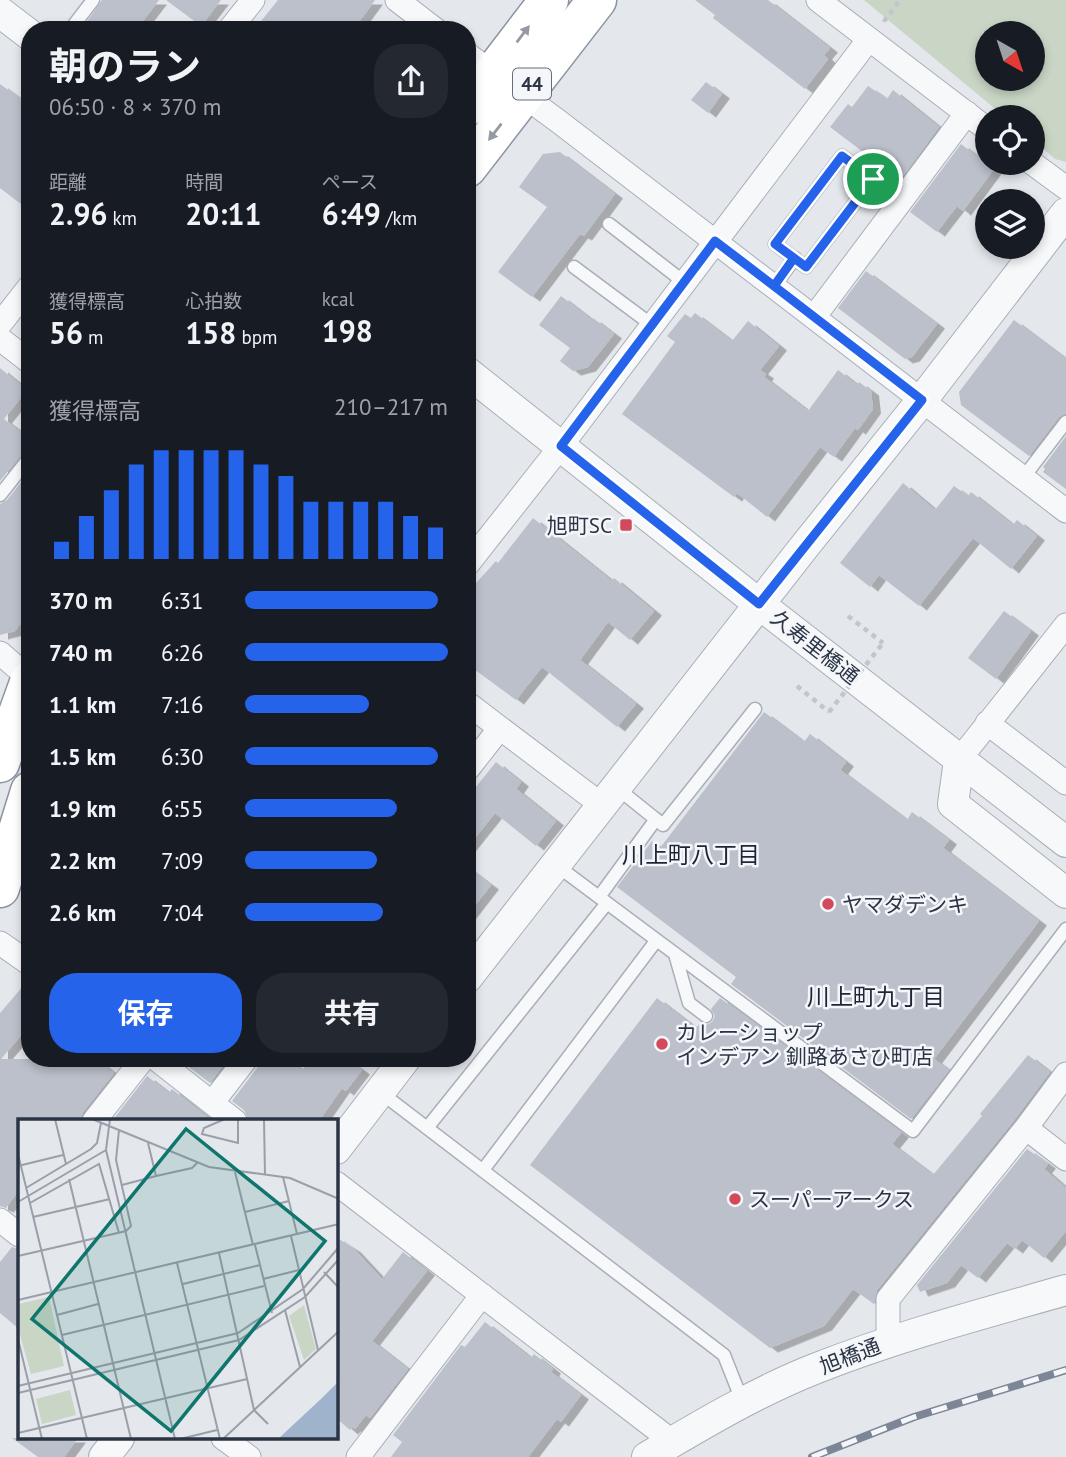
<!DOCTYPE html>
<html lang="ja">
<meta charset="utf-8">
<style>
:root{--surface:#171b24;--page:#242831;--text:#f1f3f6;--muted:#9ea1a6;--accent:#2563eb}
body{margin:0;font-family:"PT Sans","Noto Sans JP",sans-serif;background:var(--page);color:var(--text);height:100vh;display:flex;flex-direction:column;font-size:26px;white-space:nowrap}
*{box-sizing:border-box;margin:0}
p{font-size:23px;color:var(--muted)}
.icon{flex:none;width:38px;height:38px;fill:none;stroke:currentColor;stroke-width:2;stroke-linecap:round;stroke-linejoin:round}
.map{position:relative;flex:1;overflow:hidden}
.sheet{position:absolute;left:21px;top:21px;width:455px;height:1046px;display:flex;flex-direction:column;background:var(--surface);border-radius:28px;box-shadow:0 4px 10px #0003}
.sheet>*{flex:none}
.needle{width:46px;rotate:141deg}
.buttons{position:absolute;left:975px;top:21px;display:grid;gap:14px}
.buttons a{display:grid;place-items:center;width:70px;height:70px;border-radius:50%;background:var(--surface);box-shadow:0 4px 10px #0003;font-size:35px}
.pin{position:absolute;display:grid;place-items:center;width:60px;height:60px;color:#fff;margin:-30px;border:4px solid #fff;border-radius:50%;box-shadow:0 2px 7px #0007}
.round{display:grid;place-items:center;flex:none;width:74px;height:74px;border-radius:28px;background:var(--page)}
.head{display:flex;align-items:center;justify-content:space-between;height:119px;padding:0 28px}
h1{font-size:38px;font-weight:700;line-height:52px}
.metrics{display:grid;grid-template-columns:repeat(3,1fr);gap:10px;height:119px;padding:7px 28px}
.metrics div{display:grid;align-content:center}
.metrics b{font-size:30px;font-weight:700}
.metrics small{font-size:19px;font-weight:400}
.metrics p{font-size:19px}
.chart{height:196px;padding:14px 28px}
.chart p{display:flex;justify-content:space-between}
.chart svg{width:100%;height:126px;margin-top:7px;stroke:var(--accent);stroke-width:6}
.button{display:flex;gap:14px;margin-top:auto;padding:14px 28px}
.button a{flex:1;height:80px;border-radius:28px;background:var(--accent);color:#fff;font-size:28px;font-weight:700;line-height:80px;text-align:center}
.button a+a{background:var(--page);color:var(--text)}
ul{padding:0 28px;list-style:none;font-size:23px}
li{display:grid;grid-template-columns:112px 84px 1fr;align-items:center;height:52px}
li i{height:18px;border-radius:9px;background:var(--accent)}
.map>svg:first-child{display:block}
</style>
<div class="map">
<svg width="1066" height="1457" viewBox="0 0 1066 1457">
<defs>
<filter id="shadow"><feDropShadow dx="8" dy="4.5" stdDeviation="0" flood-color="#0004"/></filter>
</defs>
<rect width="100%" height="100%" fill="#e4e7ec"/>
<path fill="#c9d6c5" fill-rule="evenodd" d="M864,0h202v162l-11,-3 -22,-19 -1,-23h-27zM987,33h45v46h-45z"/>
<path fill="#bbc0ca" filter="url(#shadow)" d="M102,0h57l-23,30h-55z
M166,0h55l-20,26z
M278,0h97l-22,30h-99z
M695,0h73l62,48 -6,7 4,4 -23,30 -92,-71 2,-3z
M706,82l16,12 -14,19 -17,-13z
M0,84l30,22v105l-30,-23z
M868,86l19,13 6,-9 46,37 -39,53 -70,-53 18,-23 4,3z
M961,144l33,25 -31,42 -6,-5 -20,26 -27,-20z
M560,152l55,42 -31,42 -4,-2 -48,63 -34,-25 49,-65 -28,-20 24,-33z
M866,271l71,53 -25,33 -7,2 -67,-51z
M561,296l31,24 1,-2 21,16 -26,33 -15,4 -13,-10 10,-13 -31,-23z
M695,313l37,28 16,-20 31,25 -19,24 6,4 -2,3 44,34 30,-41 19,15 2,-3 12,9 2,18 -15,21 -3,-2 -21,29 -14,-10 -53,70 -30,-24 -3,4 -112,-83 53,-72 -8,-6 18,-22 6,4z
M1014,320l52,39v54l-7,4 -30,39 -68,-51 -2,-13z
M0,368l27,22 -23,29 26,20v5l-30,37z
M1066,436v53l-23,-17 2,-3 -2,-2z
M30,471v140l-15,20 -15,4v-131l7,-4z
M903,483l32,27 19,-24 14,10 3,-4 42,33 4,-5 20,16 -26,33 -38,-31 -54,68 -40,-31 -9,12 -30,-24z
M533,518l79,63 2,-3 40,33 -24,29 -22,-18 -28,38 56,44 -19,23 -75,-60 -26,33 -49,-36v-71l29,-32 2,2z
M1004,611l27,20 -35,48 -28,-21z
M764,712l40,30 6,-8 36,28 -6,8 67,50 5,-8 37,28 -6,8 96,73 -105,138 15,11 -38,49 -180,-135 5,-7 -119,-90 35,-46 8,7z
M496,762l25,20 -5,7 40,32 -20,25 -41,-33 -28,35v-50z
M467,867l24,18 -24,31z
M30,978v47l-29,34h95l18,14 -31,39 -3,9h-61v69l-13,18 -6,-2v-193z
M657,998l39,30 4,-5 6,2 6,-3 3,-6 -4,-7 9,-11 181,135 -9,11 41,31 49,-59 -2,-2 48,-59 22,17 -35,47 -138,171 -3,14 -21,-15 -29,37 -54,22 -240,-183z
M195,1059h33l-18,24 -21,-16z
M260,1059h28l14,11 9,-11h36l15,11 -16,21 -4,-3 -23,33h-70l-5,-11 -12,-9 25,-33z
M147,1076l22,17 3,-4 40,32h-100z
M1027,1149l21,15 -4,5 22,19v43l-22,27 -22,-18 -7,9 -8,-6 -29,35 -17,-13 -14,18 -27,9 -3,-7z
M336,1237l17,11 29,31 21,-27 24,19 -55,70 36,28 -38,49 -4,-3 -11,14 -2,-2 -3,3 -14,-12z
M12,1247l7,2v80l-19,-16v-51z
M485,1322l46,36 3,-4 19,15 -2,3 30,23 -20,27 -4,-3 -29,38h-137l11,-15 -9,-7 68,-90 4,2z
M12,1438h66l-14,19h-26z"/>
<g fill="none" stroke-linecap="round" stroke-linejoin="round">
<defs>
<path id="service" d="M70,30l23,-30
M842,156l31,23 -67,88 -31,-23z
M609,224l75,58
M574,267l78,58
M774,286l21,-28
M1023,478l43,-56
M0,495l30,-38
M617,788l46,37 92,-116
M556,865l357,266 153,-202
M599,897l57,-78
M675,954l14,49 17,13
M380,1092l344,263 19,48
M427,1128l180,-225
M483,1170l173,-229"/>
<path id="minor" d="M397,0l39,30
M818,0l169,129
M229,30l24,-30
M467,54l91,67 508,390
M1032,163l34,25
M814,317l153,-204
M0,324l30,-38
M0,339l30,23
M467,565l94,-119 308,-407
M0,653l30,26
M467,703l136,103
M987,723l79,60
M959,760l107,-135
M467,770l33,-42
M0,943l30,21
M156,1059l79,62
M212,1103l34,-44
M94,1121l49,-62
M1026,1128l40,-54
M336,1183l337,259
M0,1220l19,15
M888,1342v-43l138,-171 40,31
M223,1438l26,19
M358,1457l124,-162"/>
<path id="tertiary" d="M0,12l30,23
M467,372l292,232 307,238
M959,760l-6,44 113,89
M467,978l337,-431 118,-147 144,-187
M336,1149l69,-90
M104,1457l15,-19
M647,1457c54,-32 111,-66 170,-89 81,-32 165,-54 249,-78"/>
<path id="trunk" d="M467,107l82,-107
M467,168l130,-168
M0,763l30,-83
M0,888l30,-97"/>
</defs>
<use href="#service" stroke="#a9aeb7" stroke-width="15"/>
<use href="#minor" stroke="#a9aeb7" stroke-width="25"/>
<use href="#tertiary" stroke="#a9aeb7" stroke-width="32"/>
<use href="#trunk" stroke="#8b94a3" stroke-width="41"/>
<path stroke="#c2c5cb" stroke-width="4.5" stroke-dasharray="5 5" stroke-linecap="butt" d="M883,19l2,1 15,-20
M848,616l35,27
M797,686l32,26"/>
<use href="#service" stroke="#f7f8fa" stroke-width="12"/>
<use href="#minor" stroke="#f7f8fa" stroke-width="23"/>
<use href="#tertiary" stroke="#f7f8fa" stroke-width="30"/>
<use href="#trunk" stroke="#fff" stroke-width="38"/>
<defs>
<path id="rail" d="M812,1457l102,-40 152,-47"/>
</defs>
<use href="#rail" stroke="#7d8696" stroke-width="8"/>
<use href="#rail" stroke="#f4f6f9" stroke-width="5" stroke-dasharray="16" stroke-linecap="butt"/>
<path stroke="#c2c5cb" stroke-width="4.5" stroke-dasharray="5 5" stroke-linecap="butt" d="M829,712l54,-69"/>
</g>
<defs><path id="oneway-solid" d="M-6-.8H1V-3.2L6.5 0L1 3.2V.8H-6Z" transform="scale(1.75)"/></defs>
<g fill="#959aa2">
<use href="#oneway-solid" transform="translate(523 34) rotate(-53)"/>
<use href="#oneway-solid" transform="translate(495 132) rotate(128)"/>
</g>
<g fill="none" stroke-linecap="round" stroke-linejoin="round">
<defs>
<path id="route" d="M873,179l-67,88 -12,-9 -20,28 -59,-45 -154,205 198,158 163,-204 -148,-114 20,-28 -19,-14 67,-88 31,23"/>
</defs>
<use href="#route" stroke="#fff" stroke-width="14"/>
<use href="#route" stroke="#2563eb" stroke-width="9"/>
</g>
<g fill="#d1495b" stroke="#f4f6f9" stroke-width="2.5">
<rect x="619" y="518" width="14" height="14" rx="3.5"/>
<circle cx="828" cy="904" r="7"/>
<circle cx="662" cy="1044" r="7"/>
<circle cx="735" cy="1199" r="7"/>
</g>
<g text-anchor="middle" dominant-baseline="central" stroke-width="5" stroke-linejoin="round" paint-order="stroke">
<rect fill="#f4f6f9" stroke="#676e7b" stroke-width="2" x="513" y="68.5" width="38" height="31" rx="5"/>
<g font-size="19" font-weight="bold" fill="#2b3445">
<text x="532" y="84">44</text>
</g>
<g font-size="21" fill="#2b3445" stroke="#f4f6f9" text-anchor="start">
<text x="612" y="525" text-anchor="end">旭町SC</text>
<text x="842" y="904">ヤマダデンキ</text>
<text x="676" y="1032">カレーショップ<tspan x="676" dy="24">インデアン 釧路あさひ町店</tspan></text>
<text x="749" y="1199">スーパーアークス</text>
</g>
<g font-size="21" fill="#2b3445" stroke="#f4f6f9">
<text transform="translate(815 647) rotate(38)">久寿里橋通</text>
<text transform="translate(850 1356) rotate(-21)">旭橋通</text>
</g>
<g font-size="23" fill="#1d2536" stroke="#f4f6f9">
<text x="691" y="854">川上町八丁目</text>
<text x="876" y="996">川上町九丁目</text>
</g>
</g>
<g transform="translate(18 1119)">
<rect width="320" height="320" fill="#e4e7ec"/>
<path d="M31,178l15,69 -33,8 -13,-46v-24zM286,186l12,44 -12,11 -15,-44zM52,271l6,25 -34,9 -6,-25z" fill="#c9d6c5"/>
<path d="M320,263v57h-60l44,-41z" fill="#9fb4cc"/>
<path fill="none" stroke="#9a9fa9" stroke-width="2" d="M37,0l11,45M74,0l117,48 81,11 49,21M207,0l-21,9 -2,6 36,9v-24M246,0l1,56M130,24l8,33 36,-8 5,-5M88,31l69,289M0,35l69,285M0,47l45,-11M217,53l18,73M265,58l14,57M51,60l62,260M104,66l34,-9M8,69l65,-39 6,-6 4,-20M0,83l88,-52 4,-31M12,84l69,-39 20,69M227,93l44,-11M15,98l77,-18M273,117l27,114M237,126l17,68M201,134l35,157 14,14M0,137l108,-25 5,-5 -15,-66 3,-30M159,144l43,176M306,153l15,16M245,160l36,-9M165,165l77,-19M0,181l321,-76M267,191l15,57M39,196l41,-11M44,216l202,-49M0,220l24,100M0,267l220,-53 65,-44 36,-42M0,274l221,-53 66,-43 34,-38M0,314l229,-54M162,320l37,-9M205,320l116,-108"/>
<path fill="#0f766e" fill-opacity="0.15" stroke="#0f766e" stroke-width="3.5" d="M168,10l139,112 -154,190 -139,-112z"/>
<rect width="320" height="320" fill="none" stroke="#2b3445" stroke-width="3.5"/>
</g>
</svg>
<div class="buttons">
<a><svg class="needle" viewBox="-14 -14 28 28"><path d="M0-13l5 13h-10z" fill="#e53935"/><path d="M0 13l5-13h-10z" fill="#9ea1a6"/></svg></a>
<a><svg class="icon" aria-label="locate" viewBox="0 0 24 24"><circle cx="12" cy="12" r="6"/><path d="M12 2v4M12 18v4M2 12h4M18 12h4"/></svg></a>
<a><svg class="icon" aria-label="layers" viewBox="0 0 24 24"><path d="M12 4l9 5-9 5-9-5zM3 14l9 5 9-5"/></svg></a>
</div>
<div class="pin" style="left:873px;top:179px;background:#1e9e55"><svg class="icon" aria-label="arrive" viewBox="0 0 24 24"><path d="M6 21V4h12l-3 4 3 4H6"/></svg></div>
<section class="sheet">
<div class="head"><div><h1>朝のラン</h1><p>06:50 · 8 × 370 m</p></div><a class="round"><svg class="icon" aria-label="share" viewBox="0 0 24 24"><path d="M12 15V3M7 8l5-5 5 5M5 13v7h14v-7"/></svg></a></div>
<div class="metrics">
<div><p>距離</p><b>2.96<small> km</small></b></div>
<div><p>時間</p><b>20:11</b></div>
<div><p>ペース</p><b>6:49<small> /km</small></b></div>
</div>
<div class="metrics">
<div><p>獲得標高</p><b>56<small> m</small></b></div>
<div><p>心拍数</p><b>158<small> bpm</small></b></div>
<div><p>kcal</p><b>198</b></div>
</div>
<div class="chart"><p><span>獲得標高</span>210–217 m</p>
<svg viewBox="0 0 160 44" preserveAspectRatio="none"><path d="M5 44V38M15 44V29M25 44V20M35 44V11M45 44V6M55 44V6M65 44V6M75 44V6M85 44V11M95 44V15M105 44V24M115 44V24M125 44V24M135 44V24M145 44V29M155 44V33"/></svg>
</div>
<ul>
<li><b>370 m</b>6:31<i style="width:95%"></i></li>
<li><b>740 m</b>6:26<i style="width:100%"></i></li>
<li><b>1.1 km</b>7:16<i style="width:61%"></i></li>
<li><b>1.5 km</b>6:30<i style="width:95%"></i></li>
<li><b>1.9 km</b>6:55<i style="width:75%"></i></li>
<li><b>2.2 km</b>7:09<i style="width:65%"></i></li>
<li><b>2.6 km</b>7:04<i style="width:68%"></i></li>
</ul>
<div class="button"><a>保存</a><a>共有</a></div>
</section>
</div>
